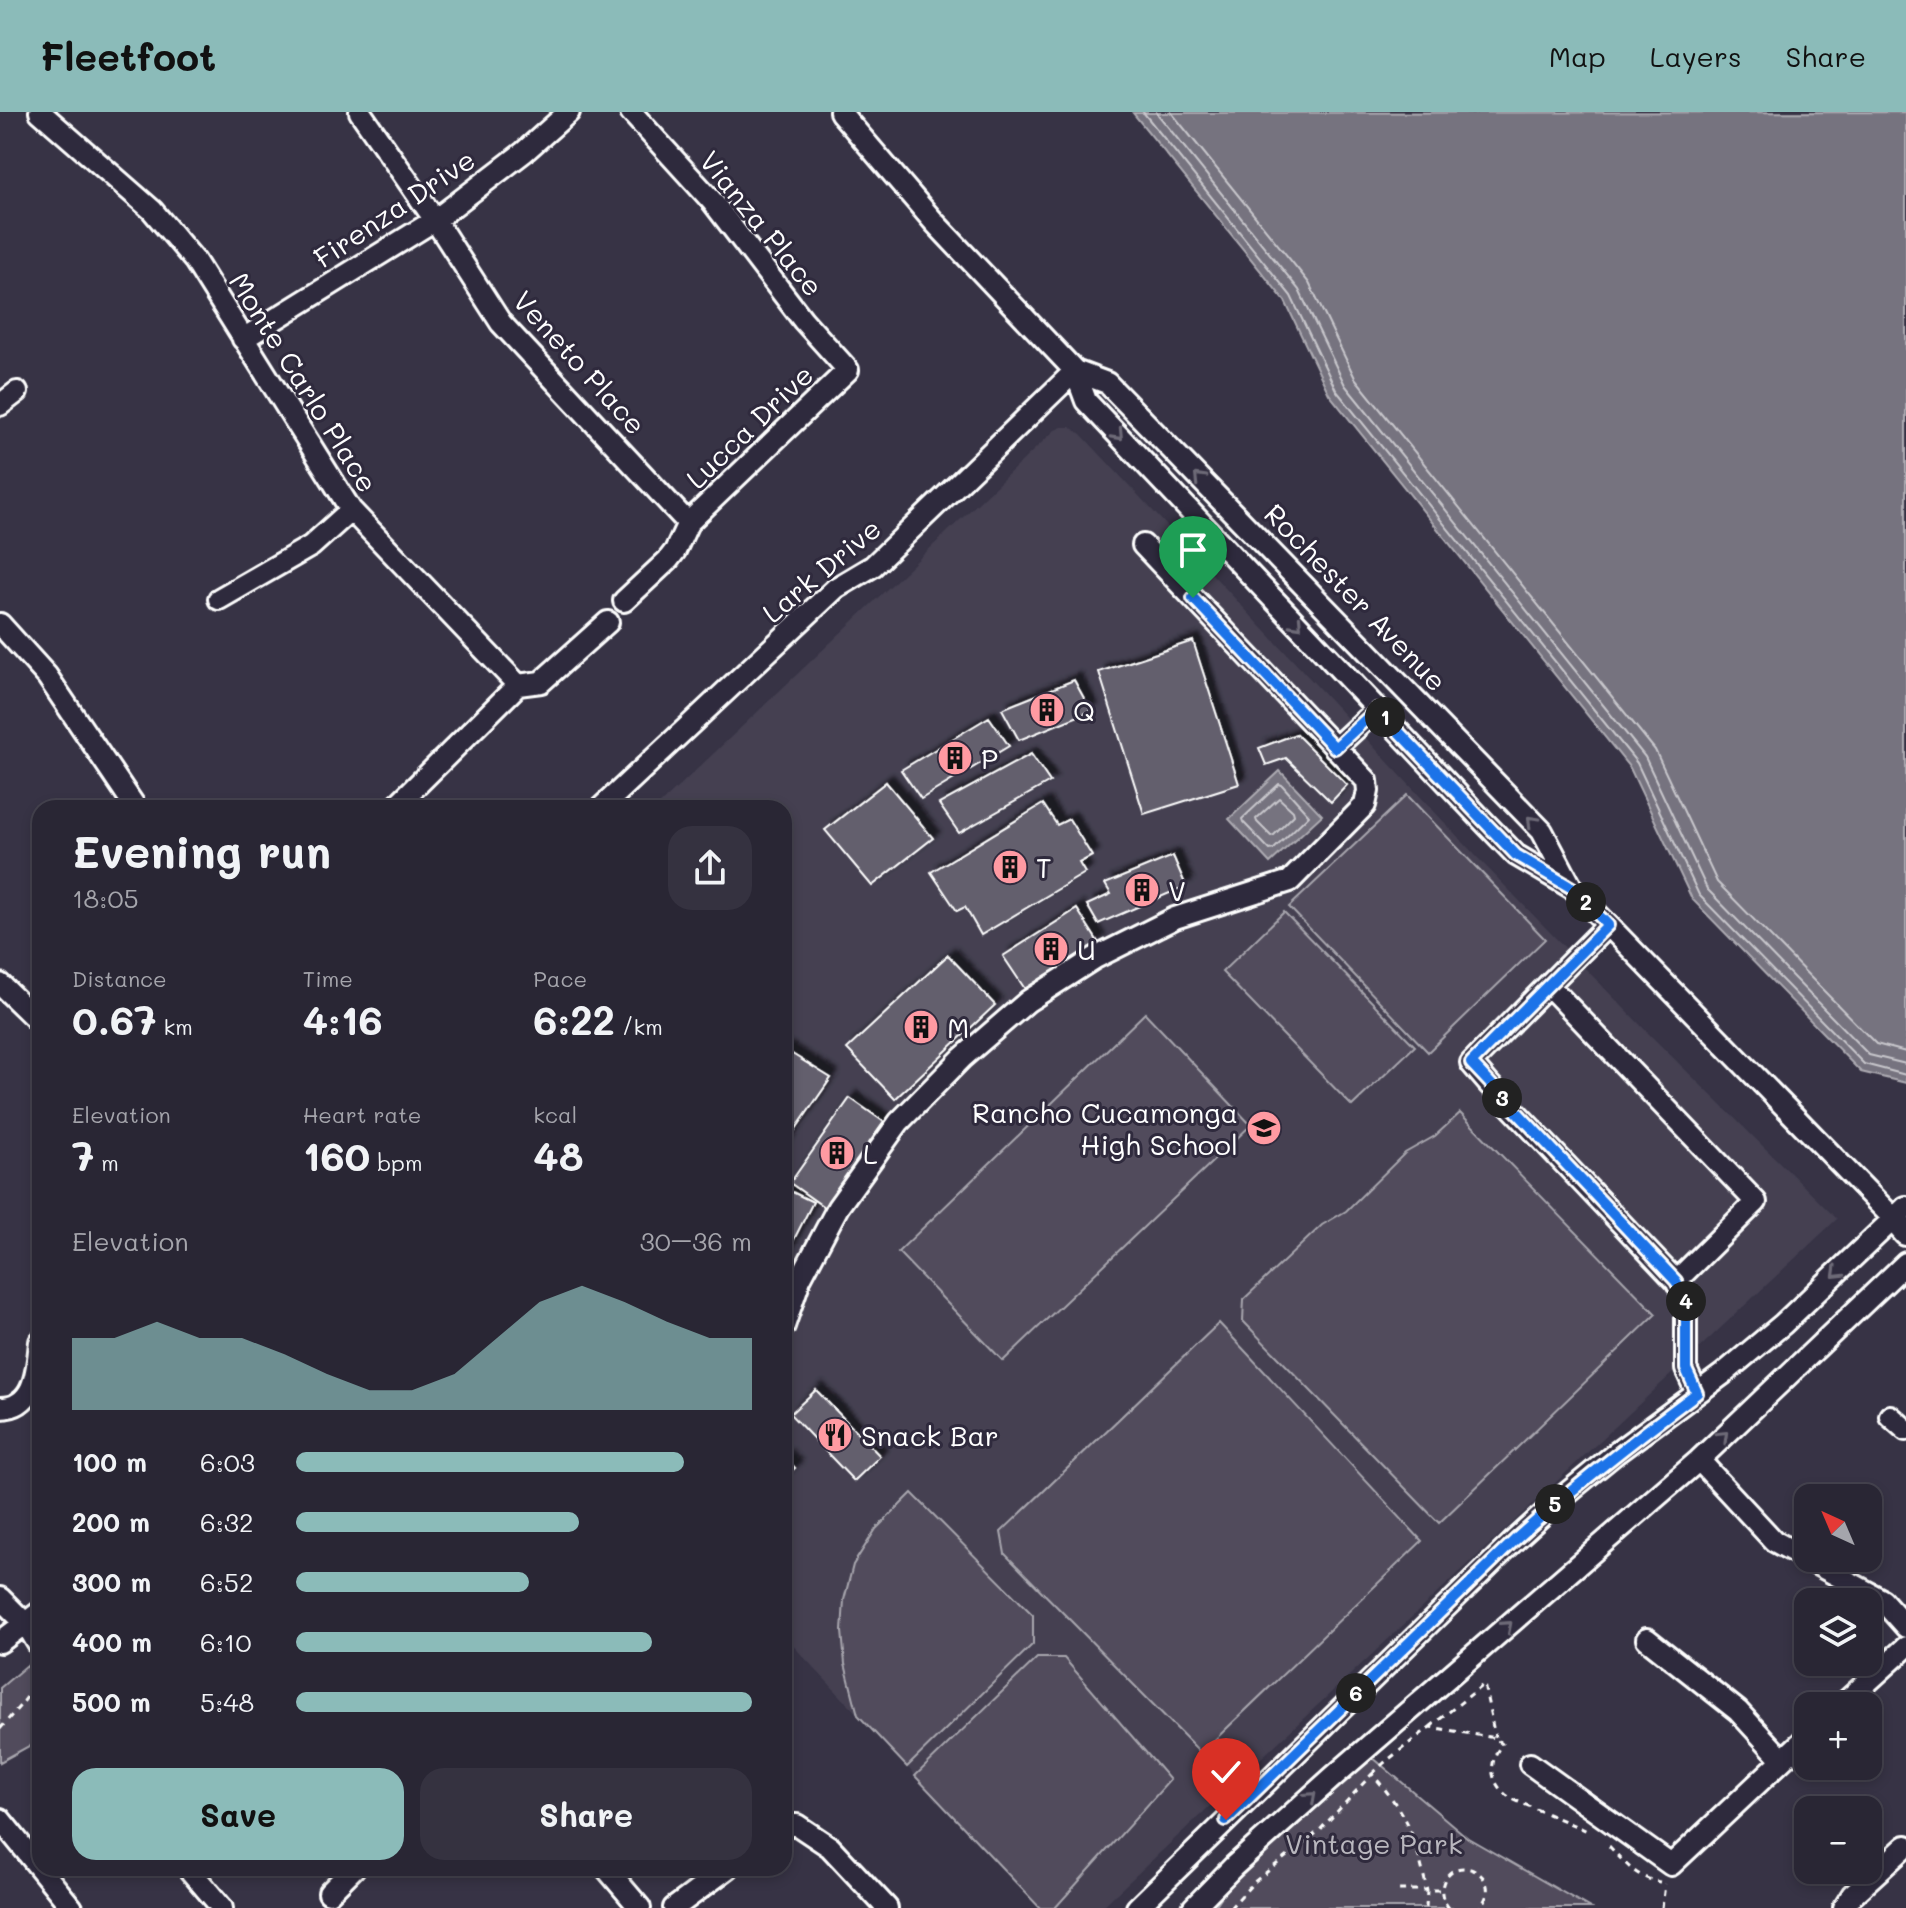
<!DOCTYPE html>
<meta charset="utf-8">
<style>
:root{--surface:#292634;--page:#353240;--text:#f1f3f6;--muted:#a5a5ac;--line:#45434f;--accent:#8bbbb9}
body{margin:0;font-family:Mali,sans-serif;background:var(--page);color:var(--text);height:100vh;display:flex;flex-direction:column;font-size:30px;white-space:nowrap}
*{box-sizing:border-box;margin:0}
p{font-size:26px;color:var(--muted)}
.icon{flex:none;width:44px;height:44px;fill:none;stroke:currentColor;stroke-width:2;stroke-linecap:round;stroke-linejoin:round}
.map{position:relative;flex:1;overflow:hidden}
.details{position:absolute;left:32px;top:688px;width:760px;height:1076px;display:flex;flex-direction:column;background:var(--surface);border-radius:24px;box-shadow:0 4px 12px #0003,0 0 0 2px var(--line)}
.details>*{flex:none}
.needle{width:52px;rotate:316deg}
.fabs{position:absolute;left:1794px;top:1372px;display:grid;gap:16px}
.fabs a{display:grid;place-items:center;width:88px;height:88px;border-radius:16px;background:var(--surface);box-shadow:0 4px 12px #0003,0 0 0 2px var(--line);font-size:40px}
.pin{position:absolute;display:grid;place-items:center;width:68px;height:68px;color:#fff;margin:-82px -34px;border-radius:50% 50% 50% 0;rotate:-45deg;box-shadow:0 0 8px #0007}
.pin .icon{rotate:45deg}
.km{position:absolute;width:40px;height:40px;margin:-20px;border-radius:50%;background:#222;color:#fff;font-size:22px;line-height:40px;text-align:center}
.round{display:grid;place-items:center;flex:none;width:84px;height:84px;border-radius:24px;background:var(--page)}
.summary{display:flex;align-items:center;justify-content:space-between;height:136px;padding:0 40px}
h1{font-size:44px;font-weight:800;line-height:60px}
.metrics{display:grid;grid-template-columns:repeat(3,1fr);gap:12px;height:136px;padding:8px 40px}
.metrics div{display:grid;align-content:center}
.metrics b{font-size:40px;font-weight:800}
.metrics small{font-size:22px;font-weight:400}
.metrics p{font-size:22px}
.chart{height:224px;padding:16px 40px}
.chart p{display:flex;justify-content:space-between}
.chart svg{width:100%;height:144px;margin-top:8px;fill:var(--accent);opacity:.7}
.cta{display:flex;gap:16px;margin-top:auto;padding:16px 40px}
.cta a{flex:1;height:92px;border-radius:24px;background:var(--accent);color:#111;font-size:32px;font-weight:800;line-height:92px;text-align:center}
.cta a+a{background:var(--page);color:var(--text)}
ul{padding:0 40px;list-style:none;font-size:26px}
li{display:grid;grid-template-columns:128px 96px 1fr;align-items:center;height:60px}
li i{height:20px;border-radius:10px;background:var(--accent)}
header{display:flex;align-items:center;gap:48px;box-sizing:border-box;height:112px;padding:0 40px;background:var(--accent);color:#111}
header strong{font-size:38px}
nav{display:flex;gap:44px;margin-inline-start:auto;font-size:28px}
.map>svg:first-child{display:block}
</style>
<header>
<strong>Fleetfoot</strong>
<nav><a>Map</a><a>Layers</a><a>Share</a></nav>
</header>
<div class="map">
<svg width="1906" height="1796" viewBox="0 0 1906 1796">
<defs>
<filter id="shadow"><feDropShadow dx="7" dy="-7" stdDeviation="2" flood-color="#0009"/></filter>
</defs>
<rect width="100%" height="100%" fill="#373345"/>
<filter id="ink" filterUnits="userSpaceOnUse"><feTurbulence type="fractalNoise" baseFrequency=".0125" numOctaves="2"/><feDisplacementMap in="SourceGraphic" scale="16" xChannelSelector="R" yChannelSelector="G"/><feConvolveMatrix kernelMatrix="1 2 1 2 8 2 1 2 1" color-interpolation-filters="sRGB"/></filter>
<g filter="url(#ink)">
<path fill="#444051" d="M1062,315h8l11,7 394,421 177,182 185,182 -736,689h-61l-256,-272v-828h-128l399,-378z"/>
<path fill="#514c5c" stroke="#a8a6ae" stroke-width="2" d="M1407,683l138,144 -117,113 -139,-145z
M1284,800l131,134 -63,60 -130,-134z
M1145,901l106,112 -248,236 -105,-109z
M1460,1001l196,201 -217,209 -196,-202 1,-22 78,-74 24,-14 59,-58 30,-17z
M1219,1211l203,218 -221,212 -196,-199 -4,-22z
M912,1381l121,122v29l-126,123 -49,-52 -13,-51 -3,-33 2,-31 9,-35 23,-36z
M1037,1546h27l106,122 -115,128h-15l-125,-132z
M27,1553l13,27v48l-40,22v-74z
M1372,1645l96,81 122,70h-376l12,-18z"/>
<path fill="#76737f" stroke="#adabb2" stroke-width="2" d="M1906,0v971l-45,-11 -169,-173 -62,-131 -301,-374 -44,-93 -152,-188z
M1280,659l42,44 -52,48 -41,-44z"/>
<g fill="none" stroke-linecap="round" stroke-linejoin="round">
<path stroke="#c8c7cc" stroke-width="2" d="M1143,0l148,184 45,94 301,373 62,132 165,169 42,11
M1156,0l143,178 46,95 300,372 62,132 162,166 37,9
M1171,0l138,171 46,95 300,372 62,132 159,162 30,8
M1279,672l3,1 27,30 -35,34 -4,1 -27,-28 -1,-3z
M1279,686l14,13 1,4 -20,20 -3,1 -14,-14 -1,-3z"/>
</g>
<path fill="#635f6d" stroke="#fff" stroke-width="2" filter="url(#shadow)" d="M1193,529l46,143 -95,30 -45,-142z
M1074,568l17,31 -72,29 -17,-31z
M989,605l20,29 -88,53 -20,-29z
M1296,622l51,51 -16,17 -45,-44 -20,7 -7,-17z
M1031,642l19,28 -91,51 -20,-29z
M886,670l47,56 -61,48 -47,-56z
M1043,692l14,21 12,-6 23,37 -13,7 6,10 -104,62 -16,-28 -8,4 -26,-39z
M1173,744l13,30 -88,38 -11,-19 24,-11 -6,-10z
M1077,797l21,33 -73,47 -22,-33z
M948,843l47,50 -100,94 -48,-50z
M784,937l47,29 -47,68z
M850,986l34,24 -60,85 -34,-24z
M784,1076l29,14 -29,57z
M816,1278l64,66 -26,25 -64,-67z
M784,1344l11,12 -11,10z"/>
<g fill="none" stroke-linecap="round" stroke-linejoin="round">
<defs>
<path id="minor" d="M40,0l112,98 43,51 156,249 167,175
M360,0l75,108 66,103 187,200
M840,0l95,111 140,148 11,30 401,424 29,30 56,33 322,331
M243,227l192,-119 89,-68 45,-40
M1075,259l32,12 435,448 29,55
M0,293l17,-13
M219,487l92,-53 40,-36
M624,489l44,-41 7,-9 13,-28 160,-153 -45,-50 -91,-119 -81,-89
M0,512l47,52 89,132
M518,573l23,-3 67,-60
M1335,636l42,-39
M394,696l124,-123
M601,696l235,-220 37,-22 202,-195
M0,872l40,39
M1548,873l208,217 -80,79 -187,-197 -18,-21c45,-46 91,-92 137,-138
M1676,1169l10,19v69l11,24
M784,1214l16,-47 38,-72 61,-85 63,-64 66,-57 67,-43 80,-40 115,-37 75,-76 3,-14 -1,-10 -224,-236
M0,1296c36,0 37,-39 40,-66
M1890,1304l16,14
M1699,1348l75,81 108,59 24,27
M0,1486l26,26 14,23
M1647,1527l91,72 44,48
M0,1530l40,-30
M1841,1594l65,-59
M1530,1652l141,101 137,-129
M0,1707l72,89
M784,1713h13l33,22 57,61
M188,1756l34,40
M606,1756l34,40
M329,1781l25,-25
M674,1796l54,-40
M1137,1796l378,-368 46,-42 55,-45 107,-79 60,-50 123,-117
M1193,1796l41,-42 99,-89 366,-317 207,-197
M1844,1796l8,-13 54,-49"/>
<path id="major" d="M1894,1107l12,14"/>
</defs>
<use href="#minor" stroke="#fff" stroke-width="26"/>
<use href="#major" stroke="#fff" stroke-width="30"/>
<path stroke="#fff" stroke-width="3" stroke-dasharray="6 6" stroke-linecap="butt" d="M1430,1615l54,-43 11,53
M0,1617l24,-28 16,-22
M1372,1662l12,-11 46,-36 65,11 7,6c-16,21 -11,42 10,55l78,33
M1609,1734c16,17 27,32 51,36
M1230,1796l24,-26 65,-51 53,-57c35,39 44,66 55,116h-32
M1426,1796l1,-18h14
M1449,1796c-6,-7 -9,-15 -6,-24 10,-34 65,-8 36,24
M1662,1796l3,-24"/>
<use href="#minor" stroke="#2f2a3d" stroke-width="20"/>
<use href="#major" stroke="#2f2a3d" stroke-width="24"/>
</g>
<defs><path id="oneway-chevron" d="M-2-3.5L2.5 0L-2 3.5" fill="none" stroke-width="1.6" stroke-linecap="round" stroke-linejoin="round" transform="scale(2)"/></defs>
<g stroke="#6d6a77">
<use href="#oneway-chevron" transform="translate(1118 323) rotate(47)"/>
<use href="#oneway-chevron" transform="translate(1199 366) rotate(-134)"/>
<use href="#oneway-chevron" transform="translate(1297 512) rotate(47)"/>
<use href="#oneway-chevron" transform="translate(1532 709) rotate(-134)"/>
<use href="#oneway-chevron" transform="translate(1837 1161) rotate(136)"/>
<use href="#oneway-chevron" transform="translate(1723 1324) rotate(-44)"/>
<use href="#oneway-chevron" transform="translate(1507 1514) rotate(-41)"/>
<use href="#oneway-chevron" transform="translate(1311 1685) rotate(-42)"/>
</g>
</g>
<g fill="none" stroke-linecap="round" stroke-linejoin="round" filter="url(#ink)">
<defs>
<path id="route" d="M1193,486l142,150 42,-39 139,146 56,33 36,37 -137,138 205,218 10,19v69l11,24c-63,47 -124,94 -182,147l-289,280"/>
</defs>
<use href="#route" stroke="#fff" stroke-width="16"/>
<use href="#route" stroke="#1a73e8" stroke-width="10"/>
</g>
<defs>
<symbol id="building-disc" viewBox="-11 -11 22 22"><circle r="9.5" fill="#ff9aa2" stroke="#2f2a3d"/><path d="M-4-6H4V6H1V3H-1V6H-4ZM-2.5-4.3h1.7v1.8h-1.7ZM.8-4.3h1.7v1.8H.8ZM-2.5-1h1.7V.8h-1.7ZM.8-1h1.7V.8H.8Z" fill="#111"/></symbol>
<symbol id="school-disc" viewBox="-11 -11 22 22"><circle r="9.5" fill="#ff9aa2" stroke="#2f2a3d"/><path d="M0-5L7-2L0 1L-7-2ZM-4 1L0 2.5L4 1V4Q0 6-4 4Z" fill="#111"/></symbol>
<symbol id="restaurant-disc" viewBox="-11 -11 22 22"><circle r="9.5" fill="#ff9aa2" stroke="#2f2a3d"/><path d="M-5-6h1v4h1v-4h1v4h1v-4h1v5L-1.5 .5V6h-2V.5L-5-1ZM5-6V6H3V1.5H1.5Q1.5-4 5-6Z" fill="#111"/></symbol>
</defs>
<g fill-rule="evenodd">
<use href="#building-disc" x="1027" y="578" width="40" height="40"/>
<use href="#building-disc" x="935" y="626" width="40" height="40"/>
<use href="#building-disc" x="990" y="735" width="40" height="40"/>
<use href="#building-disc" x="1122" y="758" width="40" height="40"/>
<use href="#building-disc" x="1031" y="817" width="40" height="40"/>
<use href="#building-disc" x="901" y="895" width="40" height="40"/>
<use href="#school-disc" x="1244" y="996" width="40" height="40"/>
<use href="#building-disc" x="817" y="1021" width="40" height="40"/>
<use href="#restaurant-disc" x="815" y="1303" width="40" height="40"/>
</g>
<g text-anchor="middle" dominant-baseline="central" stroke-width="6" stroke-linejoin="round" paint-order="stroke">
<g font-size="28" fill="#fff" stroke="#2f2a3d">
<text transform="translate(394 96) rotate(-34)">Firenza Drive</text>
<text transform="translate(762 111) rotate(51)">Vianza Place</text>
<text transform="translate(580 250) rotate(48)">Veneto Place</text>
<text transform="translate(304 270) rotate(58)">Monte Carlo Place</text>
<text transform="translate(749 314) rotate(-44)">Lucca Drive</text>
<text transform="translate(821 458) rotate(-40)">Lark Drive</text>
<text transform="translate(1356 485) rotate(46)">Rochester Avenue</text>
</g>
<g font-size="28" fill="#fff" stroke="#2f2a3d" text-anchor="start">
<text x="1073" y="598">Q</text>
<text x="981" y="646">P</text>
<text x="1036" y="755">T</text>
<text x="1168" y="778">V</text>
<text x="1077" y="837">U</text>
<text x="947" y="915">M</text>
<text x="1238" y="1000" text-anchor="end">Rancho Cucamonga<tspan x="1238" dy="32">High School</tspan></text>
<text x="863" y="1041">L</text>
<text x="861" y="1323">Snack Bar</text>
</g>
<g font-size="28" fill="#b9b7be" stroke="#2f2a3d">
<text x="1374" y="1731">Vintage Park</text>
</g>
</g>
</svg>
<div class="fabs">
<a><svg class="needle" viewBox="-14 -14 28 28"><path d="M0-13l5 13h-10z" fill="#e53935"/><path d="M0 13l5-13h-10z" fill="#a5a5ac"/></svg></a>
<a><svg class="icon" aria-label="layers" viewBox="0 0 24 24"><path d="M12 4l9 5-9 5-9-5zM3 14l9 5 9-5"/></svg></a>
<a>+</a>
<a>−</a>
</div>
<div class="pin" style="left:1193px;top:486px;background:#1e9e55"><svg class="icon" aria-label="arrive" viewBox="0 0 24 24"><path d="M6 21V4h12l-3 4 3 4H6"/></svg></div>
<div class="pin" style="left:1226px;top:1708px;background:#d93025"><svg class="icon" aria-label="check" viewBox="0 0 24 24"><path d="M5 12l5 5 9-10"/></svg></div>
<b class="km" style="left:1385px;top:605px">1</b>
<b class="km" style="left:1586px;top:790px">2</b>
<b class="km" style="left:1502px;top:986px">3</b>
<b class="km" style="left:1686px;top:1189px">4</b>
<b class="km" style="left:1555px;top:1392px">5</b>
<b class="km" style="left:1356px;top:1581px">6</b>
<section class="details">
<div class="summary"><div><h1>Evening run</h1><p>18:05</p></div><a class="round"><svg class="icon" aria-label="share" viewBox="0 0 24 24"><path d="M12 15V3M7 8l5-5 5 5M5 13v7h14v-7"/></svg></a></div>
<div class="metrics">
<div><p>Distance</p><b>0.67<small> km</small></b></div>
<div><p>Time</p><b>4:16</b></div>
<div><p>Pace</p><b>6:22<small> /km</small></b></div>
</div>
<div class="metrics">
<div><p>Elevation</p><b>7<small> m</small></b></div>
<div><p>Heart rate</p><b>160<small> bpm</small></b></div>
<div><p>kcal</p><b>48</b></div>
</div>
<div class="chart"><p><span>Elevation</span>30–36 m</p>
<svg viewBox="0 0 160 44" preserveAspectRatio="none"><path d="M0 44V22L10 22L20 17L30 22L40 22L50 27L60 33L70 38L80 38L90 33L100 22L110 11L120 6L130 11L140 17L150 22L160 22V44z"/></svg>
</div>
<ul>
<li><b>100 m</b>6:03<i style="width:85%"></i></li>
<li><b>200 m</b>6:32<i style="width:62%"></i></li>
<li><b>300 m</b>6:52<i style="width:51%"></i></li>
<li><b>400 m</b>6:10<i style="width:78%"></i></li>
<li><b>500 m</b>5:48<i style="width:100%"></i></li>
</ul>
<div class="cta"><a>Save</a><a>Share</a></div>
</section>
</div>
